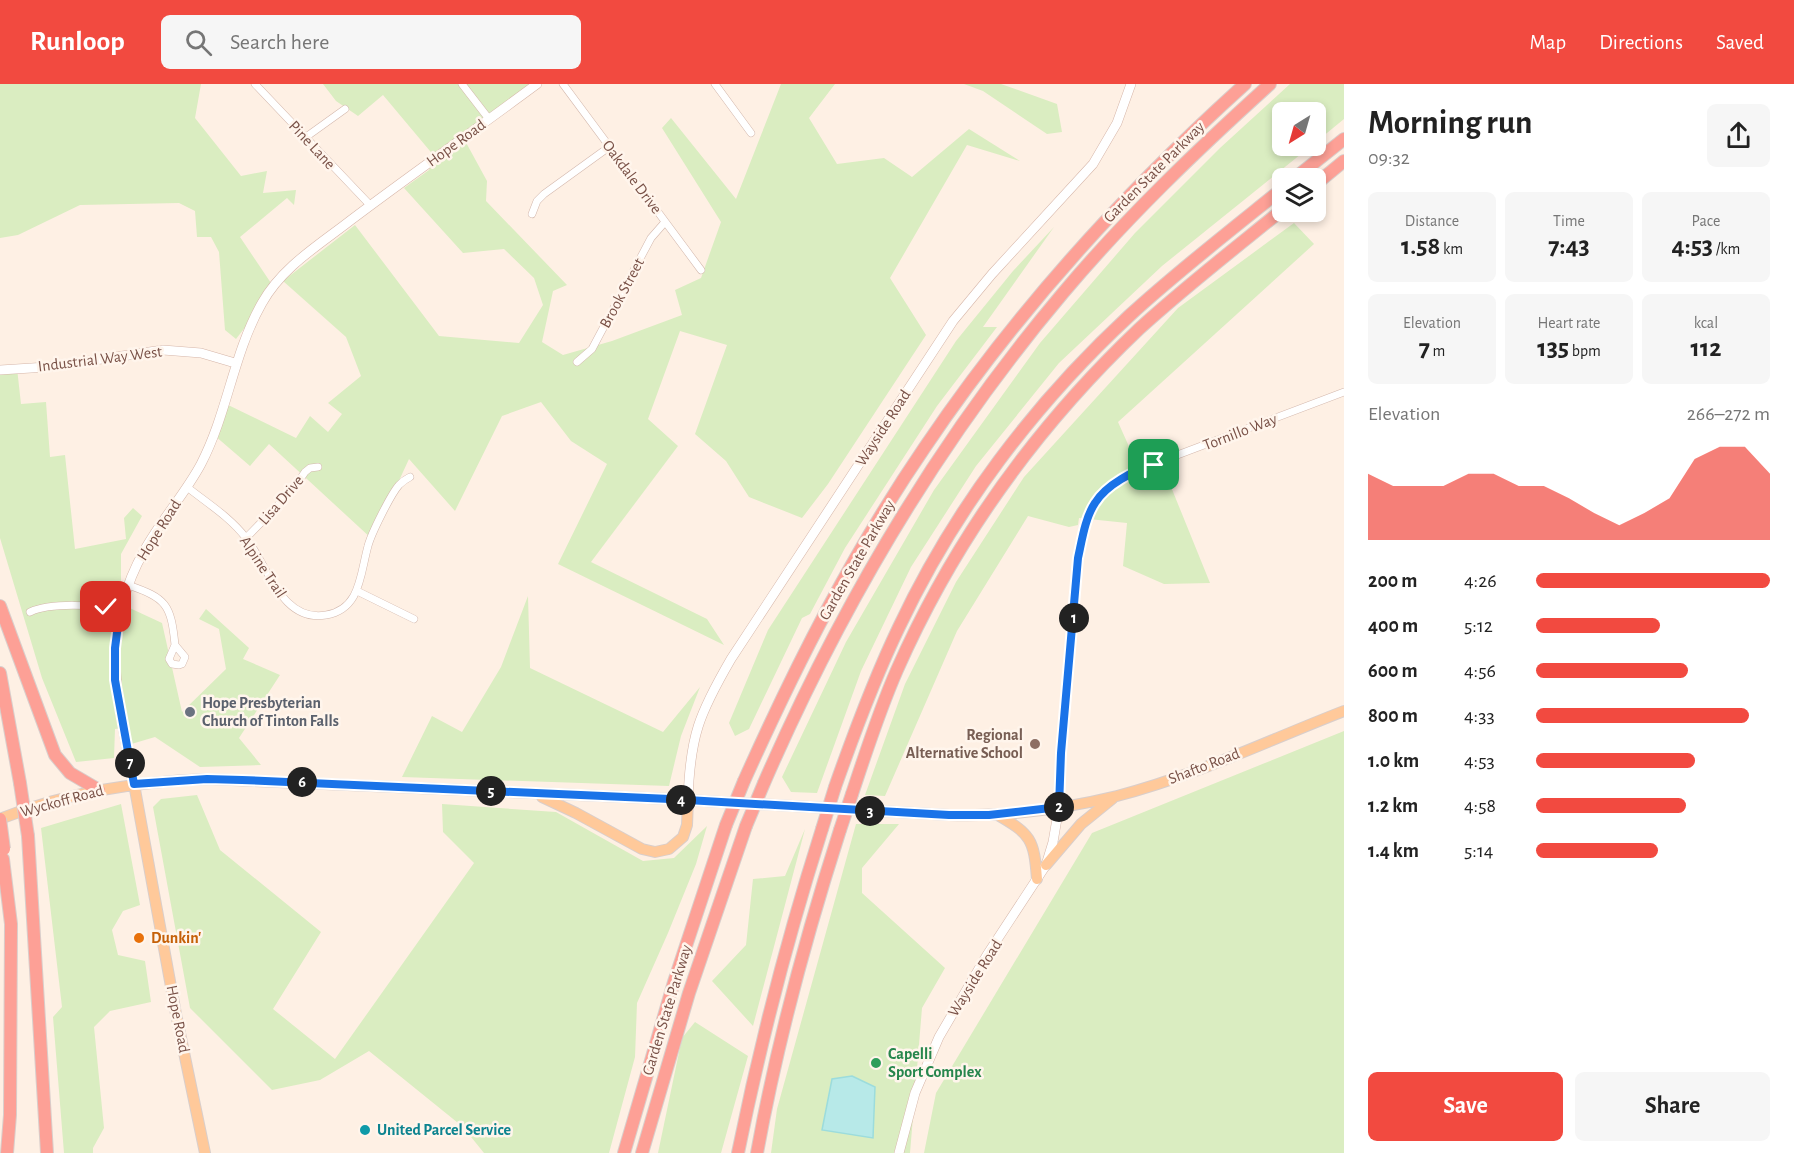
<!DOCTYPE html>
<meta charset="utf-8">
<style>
:root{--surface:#fff;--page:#f6f6f6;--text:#222;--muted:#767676;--accent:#f24a40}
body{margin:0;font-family:"Alegreya Sans",sans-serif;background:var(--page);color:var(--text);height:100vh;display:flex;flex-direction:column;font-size:22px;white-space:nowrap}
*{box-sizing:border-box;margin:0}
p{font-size:20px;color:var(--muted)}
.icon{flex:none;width:33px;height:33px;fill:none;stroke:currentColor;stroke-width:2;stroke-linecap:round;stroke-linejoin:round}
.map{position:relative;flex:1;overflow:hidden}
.drawer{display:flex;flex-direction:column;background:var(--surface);width:450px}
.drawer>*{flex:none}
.needle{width:39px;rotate:217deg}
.fabs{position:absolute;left:1272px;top:18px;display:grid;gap:12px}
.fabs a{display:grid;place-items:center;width:54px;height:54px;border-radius:9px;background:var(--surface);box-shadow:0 3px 9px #0003;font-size:30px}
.pin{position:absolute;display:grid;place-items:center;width:51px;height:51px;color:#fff;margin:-26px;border-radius:12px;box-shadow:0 3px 9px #0006}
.km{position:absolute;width:30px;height:30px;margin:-15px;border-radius:50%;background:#222;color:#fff;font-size:16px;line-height:30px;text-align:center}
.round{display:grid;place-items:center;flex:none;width:63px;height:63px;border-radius:9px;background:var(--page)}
.headline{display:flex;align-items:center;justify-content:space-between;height:102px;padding:0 24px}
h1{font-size:33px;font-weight:600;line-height:45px}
.figures{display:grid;grid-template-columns:repeat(3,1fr);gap:9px;height:102px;padding:6px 24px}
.figures div{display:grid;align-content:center;border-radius:9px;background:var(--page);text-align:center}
.figures b{font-size:26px;font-weight:600}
.figures small{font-size:16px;font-weight:400}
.figures p{font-size:16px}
.chart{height:168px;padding:12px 24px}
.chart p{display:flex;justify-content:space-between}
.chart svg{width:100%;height:108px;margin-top:6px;fill:var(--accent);opacity:.7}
.primary-button{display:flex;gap:12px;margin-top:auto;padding:12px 24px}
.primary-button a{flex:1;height:69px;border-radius:9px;background:var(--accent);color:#fff;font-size:24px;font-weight:600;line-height:69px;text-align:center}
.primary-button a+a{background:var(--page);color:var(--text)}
ul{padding:0 24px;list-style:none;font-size:20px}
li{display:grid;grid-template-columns:96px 72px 1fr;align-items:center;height:45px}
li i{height:15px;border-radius:8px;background:var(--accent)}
header{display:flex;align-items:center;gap:36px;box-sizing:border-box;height:84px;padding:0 30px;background:var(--accent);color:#fff}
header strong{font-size:28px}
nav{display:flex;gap:33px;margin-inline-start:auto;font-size:21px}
.search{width:420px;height:54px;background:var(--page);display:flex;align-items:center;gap:15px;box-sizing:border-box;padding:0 21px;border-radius:9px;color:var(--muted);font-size:22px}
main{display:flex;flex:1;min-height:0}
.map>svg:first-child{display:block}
</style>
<header>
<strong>Runloop</strong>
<div class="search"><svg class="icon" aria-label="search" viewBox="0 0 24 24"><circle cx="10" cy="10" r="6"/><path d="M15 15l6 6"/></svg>Search here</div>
<nav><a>Map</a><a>Directions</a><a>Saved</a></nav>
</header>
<main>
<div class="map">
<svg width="1344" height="1069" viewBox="0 0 1344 1069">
<rect width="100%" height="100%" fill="#fef0e4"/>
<path fill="#daedc1" d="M0,0h201l-6,34 46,58 26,-5 -4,22 33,-3 -2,15 -7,-7 -47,39 35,52 -39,50 -11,-9 -6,-78 -8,-15h-14l-2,-26 -16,-8 -99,2 -62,30 -18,3z
M323,0h214l-74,53 24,44 -1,20 81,84 -14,6 -11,51 21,13 49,-14 70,-26 -7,-25 26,-12 20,-56 -59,-94 9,-10 65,81 45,-115h54l-26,34 28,46 47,-6 28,19 57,-48 51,32 -53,-16 -77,133 36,57 -98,149 -26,34 -53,-21 -23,-36 -31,-27 32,-89 -47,-14 -32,88 30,27 -87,116 116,57 17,26 -166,-81 49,-100 -36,-23 -30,-39 -39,14 -47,95 -46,-52 -37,80 -103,-95 -19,22 -36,-31 10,-32 72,35 14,-22 18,16 14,-18 -14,-11 33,-27 -15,-39 -63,-56 72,-56 84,111 80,7 24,-38 -9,-27 -30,-29 -41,4 -59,-65 25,-18 6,-13 -52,-62 -25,21 -22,-15z
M964,0h37l56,20 5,28 -15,2 -64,-43z
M1290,0h54v35l-28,23v-30h-34v34h29l-149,120 -103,97 -83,103 -65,101 -50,104 -44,122 -26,-1 -9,-15 64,-135 88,-152 106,-147 95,-110 85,-85z
M1294,139l20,21 -196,178 26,58 21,-8 45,111 -46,1 -41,-18 4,-43 -48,-5 -1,7 -9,2 -41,-11 -71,115 -72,165 -20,-1 40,-111 51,-102 68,-105 154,-169z
M1054,143l-71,100h14l-60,79 -92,142 -35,66 -8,4 -53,111 -14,7 -6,-13 39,-93 188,-289 57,-70z
M17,284l4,36 25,-2 4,55 15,-2 10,94 51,-10 -2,-21 9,-10 9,8 -21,38v50l41,19 20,89 44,-43 -7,-40 -20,-10 7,-10 43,39 -6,11 37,16 -41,63 22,27 -61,2 -45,-30 -27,8 -5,-17 -8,1 -1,29 -38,4 -34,-84 -42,-140v-168z
M528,512l2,72 133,64 37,-45 -19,49 -12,50 -267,-9 30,-61 30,16 39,-65z
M1344,647v422h-420l12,-60 156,-260z
M197,711l23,55 101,82 -48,77 62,50 139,-196 -31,-31 -1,-28 114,8 87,49 31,-3 33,-32 -11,38 -28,69 -31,70 -2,54 -26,96h-125l-21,-26 -94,-76 -49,29 -48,10 -82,-82 -37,-201 8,-8z
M121,720l19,101 -17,6 -11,19 6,25 27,6 6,41 -41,9 -16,16 10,101 -11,20v5h-29l-11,-136 9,-10 -21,-179z
M856,740h43l-37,44v25l83,75 -23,40 -12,145h-139l6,-44z
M805,745l-52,197 -41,-45 34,-36 7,-66 32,-3z
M695,938l53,34 -27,97h-63l24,-115z"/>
<path fill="#b7e9e8" stroke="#9cdcdc" stroke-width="1.5" d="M852,992l23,11 -2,51 -51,-8 10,-51z"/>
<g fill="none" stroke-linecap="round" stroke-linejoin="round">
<defs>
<path id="street" d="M255,0l115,121
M462,0l27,35
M563,0l138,186
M715,0l36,49
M306,53l39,-28
M532,130l5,-13 7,-7 65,-47
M577,278l15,-13 59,-111 14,-16
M187,403c20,16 43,30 59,51 22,27 35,85 80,77 35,-6 34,-41 42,-69 3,-12 23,-52 31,-61 3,-3 7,-6 11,-8
M246,454l46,-47 13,-19 5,-4 8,-1
M128,501c38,13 43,19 47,60
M357,507l57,28
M30,528c22,-10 66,-7 90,-2
M175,561l10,12 -3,7 -3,1 -7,-1 -3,-5z
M1059,723l2,-54 17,-195 6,-28 11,-27 16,-16 32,-19 201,-76"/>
<path id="secondary" d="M0,286l47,-3 116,-17 38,3 34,10
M134,700c-17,-84 -35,-153 10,-233 17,-31 41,-57 57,-87 27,-52 32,-110 61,-161 20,-36 57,-58 89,-83 61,-46 124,-90 186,-136
M688,716c2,-64 11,-86 43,-141l222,-338 39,-47 101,-110 24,-41 14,-39
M899,1069l16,-60 24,-56 48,-82 59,-90 7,-23 6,-35"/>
<path id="primary" d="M134,700l42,230 29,139
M542,713l34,16 66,36 13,3 14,-3 14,-12 4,-12 1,-25
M996,730c35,20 38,25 41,65
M0,735c67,-27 136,-37 207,-40l463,20 279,16c55,2 114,-6 168,-19 78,-20 152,-56 227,-85
M1046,781l35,-41 32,-26"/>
<path id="highway" d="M1295,94l49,-39
M1316,100l28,-23
M0,522l55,149 15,18 29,17
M0,589l20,110
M744,697c52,-116 109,-229 181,-334 91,-135 199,-254 320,-363
M764,699c77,-177 174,-342 299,-490 63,-75 134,-143 207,-209
M835,703c19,-54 39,-108 64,-160 55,-117 135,-223 230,-311 49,-45 102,-86 153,-127
M852,710c14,-42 27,-83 45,-124 57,-129 140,-244 242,-341 46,-42 95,-80 143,-119
M28,752l19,317
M3,775l8,65 -1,191 -3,38
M624,1069l50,-171 52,-157
M642,1069l47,-160 57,-167
M738,1069c22,-109 50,-217 84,-324
M757,1069c20,-110 49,-217 83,-323"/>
</defs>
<use href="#street" stroke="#d3b7ac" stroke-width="8"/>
<use href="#secondary" stroke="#d6b6a9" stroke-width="10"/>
<use href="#primary" stroke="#d9cecb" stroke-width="12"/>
<use href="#highway" stroke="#d9cecb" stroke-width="14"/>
<use href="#street" stroke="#fff" stroke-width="7"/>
<use href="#secondary" stroke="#fff" stroke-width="9"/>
<use href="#primary" stroke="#ffc99a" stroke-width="10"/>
<use href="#highway" stroke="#fda096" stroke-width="12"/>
<defs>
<path id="highway-bridge" d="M20,699l8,53
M0,735l4,30
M726,741l18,-44
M746,742l18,-43
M822,745l13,-42
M840,746l12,-36"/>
</defs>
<use href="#highway-bridge" stroke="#d9cecb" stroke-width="14" stroke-linecap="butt"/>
<use href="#highway-bridge" stroke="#fda096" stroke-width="12"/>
</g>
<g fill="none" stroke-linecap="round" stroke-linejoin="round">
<defs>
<path id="route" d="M106,523l14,3 -5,38v32l19,104 73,-5 35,1 428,19 279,16h40l70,-8 2,-54 17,-195c4,-18 7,-40 17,-55 11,-18 39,-33 59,-38"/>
</defs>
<use href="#route" stroke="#fff" stroke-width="12"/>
<use href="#route" stroke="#1a73e8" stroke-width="8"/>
</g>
<circle fill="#6b7280" stroke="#fff5ec" stroke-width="2" cx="190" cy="628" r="6"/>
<circle fill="#8d6e63" stroke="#fff5ec" stroke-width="2" cx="1035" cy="660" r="6"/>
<circle fill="#e8710a" stroke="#fff5ec" stroke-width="2" cx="139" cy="854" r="6"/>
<circle fill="#2e9e5b" stroke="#fff5ec" stroke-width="2" cx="876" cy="979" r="6"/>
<circle fill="#0f9aa8" stroke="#fff5ec" stroke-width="2" cx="365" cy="1046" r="6"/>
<g text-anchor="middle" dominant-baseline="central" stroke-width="5" stroke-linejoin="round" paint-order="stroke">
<g font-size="16" fill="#795147" stroke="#fff5ec">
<text transform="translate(456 59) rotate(-36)">Hope Road</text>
<text transform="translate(312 61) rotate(47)">Pine Lane</text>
<text transform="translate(1154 88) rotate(-45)">Garden State Parkway</text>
<text transform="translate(632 93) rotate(53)">Oakdale Drive</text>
<text transform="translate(622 209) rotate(-62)">Brook Street</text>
<text transform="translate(100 275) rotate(-7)">Industrial Way West</text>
<text transform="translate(883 344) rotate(-57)">Wayside Road</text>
<text transform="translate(1240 348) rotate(-21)">Tornillo Way</text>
<text transform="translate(281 416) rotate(-49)">Lisa Drive</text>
<text transform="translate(159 446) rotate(-58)">Hope Road</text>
<text transform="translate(857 476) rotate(-60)">Garden State Parkway</text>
<text transform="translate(263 483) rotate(56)">Alpine Trail</text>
<text transform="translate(1204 682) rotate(-21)">Shafto Road</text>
<text transform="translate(62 717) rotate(-15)">Wyckoff Road</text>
<text transform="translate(975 894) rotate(-58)">Wayside Road</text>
<text transform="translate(667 926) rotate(-73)">Garden State Parkway</text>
<text transform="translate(178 935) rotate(79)">Hope Road</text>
</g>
<g font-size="16" font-weight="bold" fill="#5b616d" stroke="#fff5ec" text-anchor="start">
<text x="202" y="619">Hope Presbyterian<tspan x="202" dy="18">Church of Tinton Falls</tspan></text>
</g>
<g font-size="16" font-weight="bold" fill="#785e54" stroke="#fff5ec" text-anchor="end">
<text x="1023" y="651">Regional<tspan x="1023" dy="18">Alternative School</tspan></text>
</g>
<g font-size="16" font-weight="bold" fill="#c56008" stroke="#fff5ec" text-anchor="start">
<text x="151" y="854">Dunkin'</text>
</g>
<g font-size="16" font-weight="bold" fill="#27864d" stroke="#fff5ec" text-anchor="start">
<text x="888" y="970">Capelli<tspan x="888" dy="18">Sport Complex</tspan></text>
</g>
<g font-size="16" font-weight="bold" fill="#0d838f" stroke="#fff5ec" text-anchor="start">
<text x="377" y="1046">United Parcel Service</text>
</g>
</g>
</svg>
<div class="fabs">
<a><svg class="needle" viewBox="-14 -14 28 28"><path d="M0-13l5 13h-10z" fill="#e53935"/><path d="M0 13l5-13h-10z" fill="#767676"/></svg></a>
<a><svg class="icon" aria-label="layers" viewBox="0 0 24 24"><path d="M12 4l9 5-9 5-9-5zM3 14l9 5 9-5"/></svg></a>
</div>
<div class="pin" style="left:1154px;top:381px;background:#1e9e55"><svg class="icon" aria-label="arrive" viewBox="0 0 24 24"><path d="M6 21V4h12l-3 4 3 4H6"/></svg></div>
<div class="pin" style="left:106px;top:523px;background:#d93025"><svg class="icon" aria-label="check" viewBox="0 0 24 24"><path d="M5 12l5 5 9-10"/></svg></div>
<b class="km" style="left:1074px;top:534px">1</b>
<b class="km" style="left:1059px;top:723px">2</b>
<b class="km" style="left:870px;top:727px">3</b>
<b class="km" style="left:681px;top:716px">4</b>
<b class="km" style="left:491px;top:707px">5</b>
<b class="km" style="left:302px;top:698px">6</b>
<b class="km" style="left:130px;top:679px">7</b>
</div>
<section class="drawer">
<div class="headline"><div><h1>Morning run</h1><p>09:32</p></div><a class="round"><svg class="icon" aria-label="share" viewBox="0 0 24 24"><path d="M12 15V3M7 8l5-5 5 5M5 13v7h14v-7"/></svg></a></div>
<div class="figures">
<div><p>Distance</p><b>1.58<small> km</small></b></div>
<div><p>Time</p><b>7:43</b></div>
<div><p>Pace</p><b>4:53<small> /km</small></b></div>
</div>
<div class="figures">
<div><p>Elevation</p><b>7<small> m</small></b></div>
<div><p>Heart rate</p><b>135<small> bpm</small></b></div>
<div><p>kcal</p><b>112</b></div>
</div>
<div class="chart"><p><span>Elevation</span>266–272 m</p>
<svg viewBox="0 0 160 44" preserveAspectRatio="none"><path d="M0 44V17L10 22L20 22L30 22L40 17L50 17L60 22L70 22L80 27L90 33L100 38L110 33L120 27L130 11L140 6L150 6L160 17V44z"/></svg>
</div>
<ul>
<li><b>200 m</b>4:26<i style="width:100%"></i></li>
<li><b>400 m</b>5:12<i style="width:53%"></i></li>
<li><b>600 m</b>4:56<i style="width:65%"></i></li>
<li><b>800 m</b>4:33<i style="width:91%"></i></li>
<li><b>1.0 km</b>4:53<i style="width:68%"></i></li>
<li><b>1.2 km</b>4:58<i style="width:64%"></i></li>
<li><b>1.4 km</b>5:14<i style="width:52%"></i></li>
</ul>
<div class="primary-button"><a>Save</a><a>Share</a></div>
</section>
</main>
